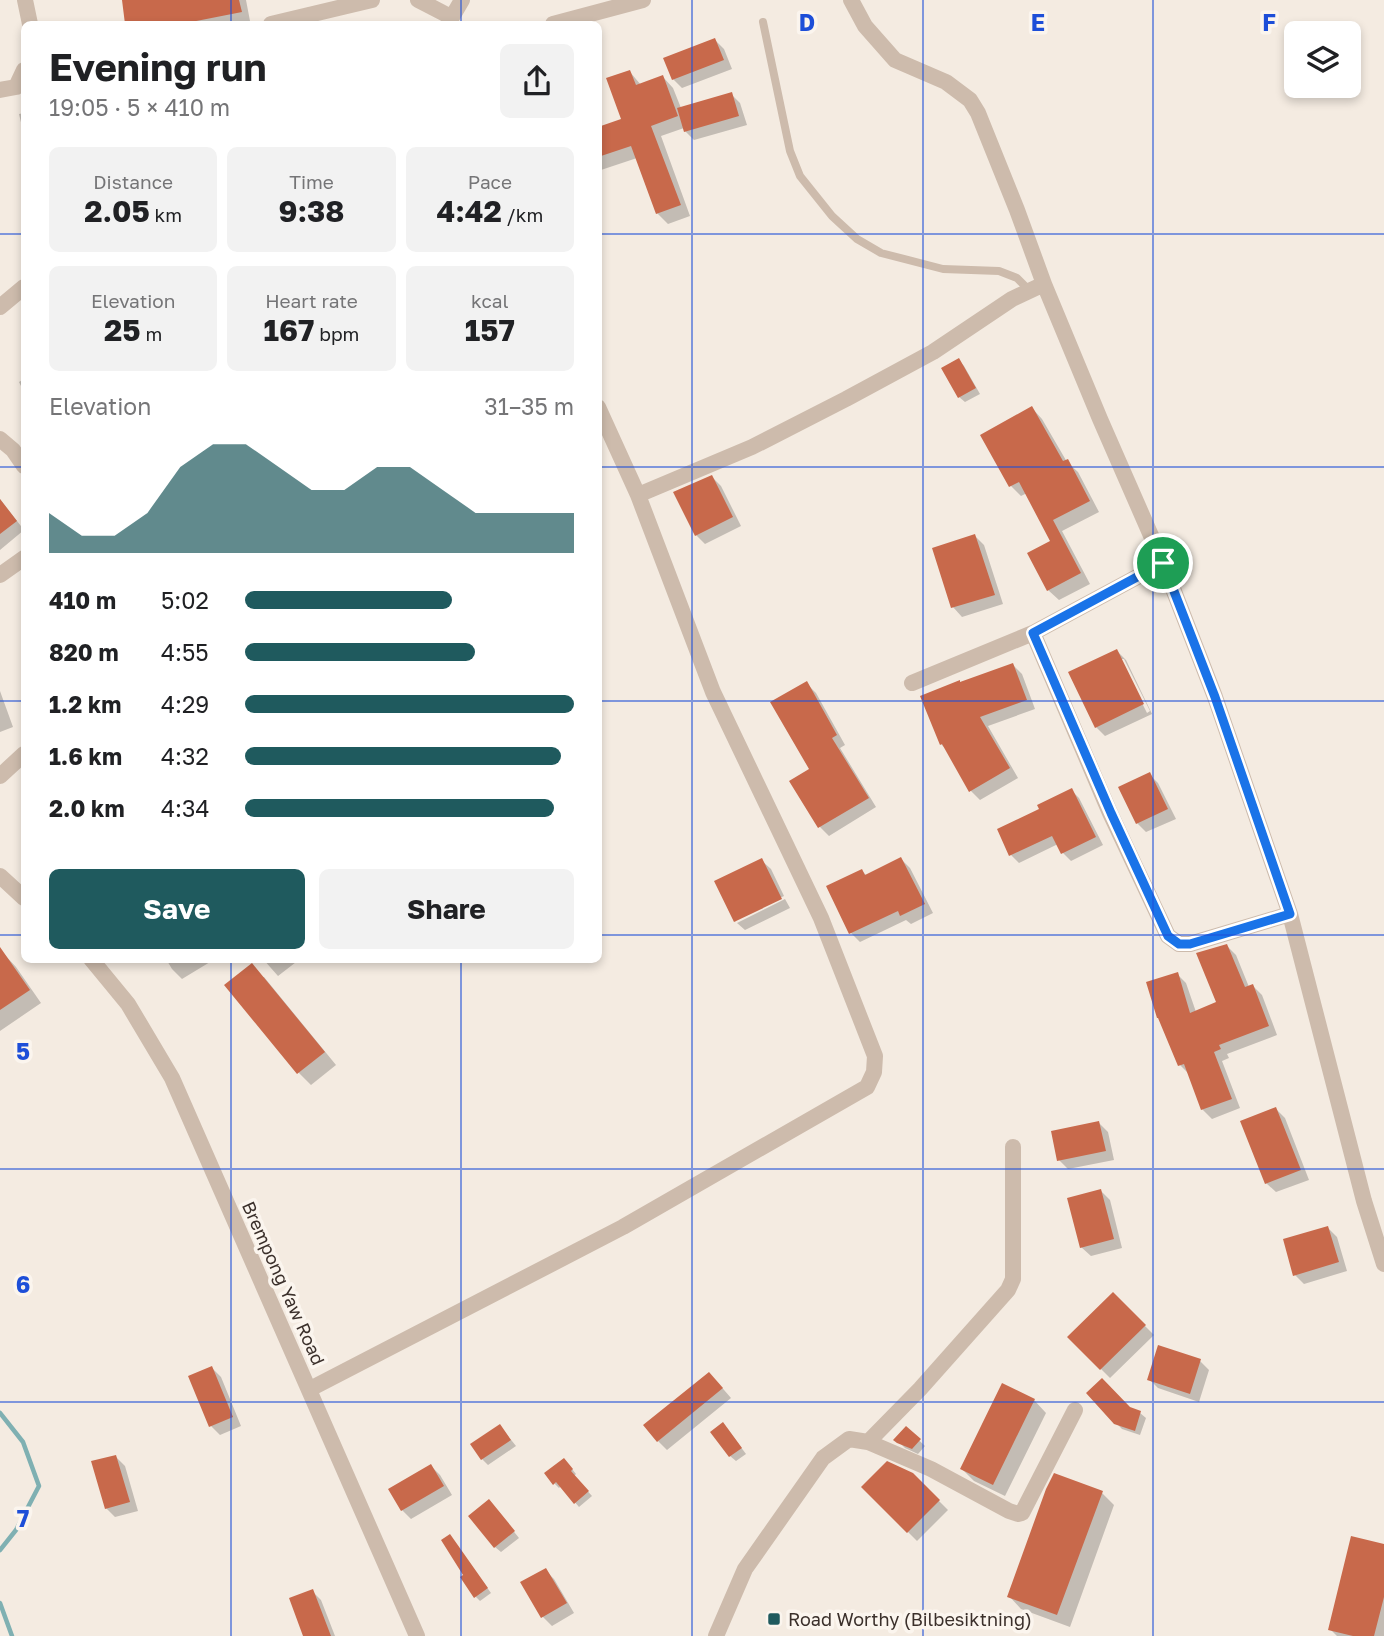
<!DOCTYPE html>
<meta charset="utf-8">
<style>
:root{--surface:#fff;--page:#f2f2f2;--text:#202124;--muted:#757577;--accent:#1f5a5e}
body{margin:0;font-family:"Golos Text",sans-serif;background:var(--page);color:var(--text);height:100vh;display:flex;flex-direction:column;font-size:26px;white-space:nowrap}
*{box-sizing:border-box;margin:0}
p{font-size:23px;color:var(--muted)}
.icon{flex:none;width:38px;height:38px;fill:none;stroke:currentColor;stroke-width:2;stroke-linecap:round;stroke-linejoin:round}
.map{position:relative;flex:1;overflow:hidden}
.side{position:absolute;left:21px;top:21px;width:581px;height:942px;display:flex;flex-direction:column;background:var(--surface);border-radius:10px;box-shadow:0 4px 10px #0003}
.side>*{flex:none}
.tools{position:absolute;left:1284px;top:21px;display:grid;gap:14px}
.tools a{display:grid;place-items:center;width:77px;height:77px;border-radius:10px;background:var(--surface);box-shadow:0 4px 10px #0003;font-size:35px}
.pin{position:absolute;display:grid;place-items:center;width:60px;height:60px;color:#fff;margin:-30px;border:4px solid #fff;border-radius:50%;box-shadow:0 2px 7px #0007}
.round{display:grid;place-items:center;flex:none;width:74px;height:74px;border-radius:10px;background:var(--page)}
.summary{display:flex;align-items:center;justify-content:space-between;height:119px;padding:0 28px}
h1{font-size:38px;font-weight:700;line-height:52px}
.figures{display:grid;grid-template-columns:repeat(3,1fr);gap:10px;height:119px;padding:7px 28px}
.figures div{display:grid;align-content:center;border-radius:10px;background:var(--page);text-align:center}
.figures b{font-size:30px;font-weight:700}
.figures small{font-size:19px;font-weight:400}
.figures p{font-size:19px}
.chart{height:196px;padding:14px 28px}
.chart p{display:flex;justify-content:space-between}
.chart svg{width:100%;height:126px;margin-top:7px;fill:var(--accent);opacity:.7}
.button{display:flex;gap:14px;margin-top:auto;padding:14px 28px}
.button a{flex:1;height:80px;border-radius:10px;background:var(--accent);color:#fff;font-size:28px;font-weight:700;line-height:80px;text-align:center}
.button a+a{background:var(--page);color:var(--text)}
ul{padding:0 28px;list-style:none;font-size:23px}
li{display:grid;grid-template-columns:112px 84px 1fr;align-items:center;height:52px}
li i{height:18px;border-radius:9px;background:var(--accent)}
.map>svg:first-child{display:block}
</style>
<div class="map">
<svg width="1384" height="1636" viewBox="0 0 1384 1636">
<rect width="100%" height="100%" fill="#f4ebe1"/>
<path fill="#0003" fill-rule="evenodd" d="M124,0h122l4,21 -16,3h-107z
M715,40l9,9 8,20 -50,19 -9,-9z
M630,72l11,13 22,-8 10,11 8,20 50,-14 9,9 7,22 -53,15 -9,-9 -1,-3 -23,8 29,80 -22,8 -11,-11 -20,-55 -39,13v-42l25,-9z
M24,113v22l-5,-21z
M959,360l5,6 16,28 -15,8 -6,-5z
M24,379v13l-5,-10z
M1032,408l10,11 25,43 11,10 21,40 -37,19 28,53 -31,16 -11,-10 4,-48 -25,-49 -6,3 -10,-10z
M712,477l9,9 20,40 -36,18 -9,-9z
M0,499l24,31 -24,20z
M975,536l9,9 19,59 -41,13 -9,-10z
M1117,651l9,9 26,54 -47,22 -9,-9zM1120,659h4l26,52 -3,2z
M1013,665l9,9 13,35 -47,17 30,52 -38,22 -9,-9 -24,-41 -6,-6 20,-60z
M807,684l9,9 29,52 -5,3 36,59 -47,29 -9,-9 -28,-45 19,-12z
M0,691l13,36 -13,5z
M1149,774l9,9 18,36 -30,13 -9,-9z
M1071,790l8,8 24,47 -32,16 -8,-8 -5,-9 -39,19 -8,-8 30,-45z
M901,859l9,9 23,45 -22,11 -5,-4 -46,22 -9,-9 -23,-46 34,-16 5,5z
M761,860l10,9 13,27 -48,23v3l-20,-40z
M785,899l5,9 -45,22 -8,-7z
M1227,946l9,9 13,32 4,-1 9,9 15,40 -50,19 2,4 -7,3 18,47 -28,11 -10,-10 -12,-34 -10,-10 -3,-91 9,9 10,29 23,-9z
M4,954l12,13 25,36 -41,28v-74z
M166,959h49l-33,20 -10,-10z
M263,959h37l-22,17z
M264,977l72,88 -25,20 -12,-12 -72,-88z
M1276,1109l9,9 24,62 -33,12 -10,-9z
M1099,1123l9,9 6,28 -46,9 -9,-9z
M1101,1191l9,9 12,48 -31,8 -10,-9z
M1328,1228l9,9 10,34 -43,13 -9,-9z
M1113,1294l41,41 -44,43 -41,-41z
M1200,1361l9,9 -10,32 -41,-14 -9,-9z
M212,1368l9,9 20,49 -21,9 -9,-9z
M718,1383l13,15 -64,52 -9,-9z
M1088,1394l52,19 6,5 -6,17 -18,-6z
M1034,1400l12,13 -41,83 -31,-15 -12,-12z
M500,1426l16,20 -28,19 -6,-6z
M906,1428l19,18 -7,8 -13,-6 -9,-9z
M728,1430l18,24 -10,7 -6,-5z
M116,1457l9,9 13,45 -23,6 -9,-9z
M568,1464l8,10 -2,2 18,20 -13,11 -18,-21 -2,2 -5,-5z
M431,1466l9,9 12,20 -41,24 -9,-9z
M912,1474l36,36 -31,31 -54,-54z
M1102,1493l12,12 -44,122 -49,-18 -12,-13z
M494,1507l25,31 -18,14 -6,-5z
M450,1536l41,57 -11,8 -4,-4z
M1384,1546v90h-47l-7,-7z
M545,1570l9,9 20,34 -22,13 -9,-9 -20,-34z
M312,1591l9,9 14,36h-30z"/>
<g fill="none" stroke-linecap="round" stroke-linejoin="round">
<path stroke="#7fb0b2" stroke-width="4.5" d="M0,1413l23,29 16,44 -23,44 -16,20
M0,1603l12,33"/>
</g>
<path fill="#c8694b" d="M122,0h117l3,12 -61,12h-56z
M715,38l9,22 -52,20 -9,-22z
M630,70l6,15 27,-10 15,41 -27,10 30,79 -25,9 -25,-68 -33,11v-30l23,-8 -15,-41z
M732,92l7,24 -55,16 -7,-24z
M959,358l17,30 -18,10 -17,-30z
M1032,406l31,55 5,-2 22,42 -37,19 28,53 -34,18 -20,-38 23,-12 -31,-59 -10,5 -29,-52z
M712,475l21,42 -38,19 -22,-44z
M0,499l17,22 -17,13z
M975,534l20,61 -44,13 -19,-60z
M1117,649l27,55 -49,24 -27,-56z
M1013,663l14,37 -47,17 30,51 -41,24 -27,-48 -2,1 -20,-49 40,-16v2z
M807,681l30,54 -5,3 37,60 -51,30 -29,-47 20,-12 -39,-67z
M1150,772l18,37 -32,15 -18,-37z
M1072,788l24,49 -35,17 -9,-18 -43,20 -12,-27 42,-20 -2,-4z
M901,857l24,47 -25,12 -2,-5 -49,23 -23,-48 36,-17 3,6z
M762,858l20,41 -48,23 -20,-41z
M1227,944l18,43 8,-3 16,42 -50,19 2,4 -7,3 18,47 -31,11 -17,-46 -6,2 -20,-48h-1l-11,-36 32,-10 12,41 26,-11 -20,-49z
M0,947l30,43 -30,20z
M252,963l73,89 -28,22 -73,-89z
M1276,1107l25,63 -36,14 -25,-63z
M1099,1121l7,30 -49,10 -6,-30z
M1101,1189l13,50 -34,9 -13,-50z
M1328,1226l11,36 -46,14 -10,-37z
M1113,1292l33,33 -46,45 -33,-33z
M1158,1345l43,14 -11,35 -43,-14z
M212,1366l21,51 -24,10 -21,-51z
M709,1372l14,16 -66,54 -14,-17z
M1102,1378l28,29 11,4 -6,20 -21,-7 -28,-31z
M1002,1383l33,16 -42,86 -33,-16z
M723,1422l19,26 -13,9 -19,-25z
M500,1424l11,16 -30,20 -11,-16z
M906,1426l15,13 -9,10 -15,-6 -4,-3z
M116,1455l14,47 -25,7 -14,-48z
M564,1458l9,11 -2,2 18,20 -15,13 -18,-22 -3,3 -9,-12z
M887,1461l26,12 27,27 -33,33 -46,-46z
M431,1464l13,22 -43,25 -13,-22z
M1054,1473l49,18 -46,124 -50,-18 39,-108z
M489,1499l26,32 -21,17 -26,-32z
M450,1534l38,54 -14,10 -14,-21 3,-2 -22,-35z
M1351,1536l33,8v53l-10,39h-21l-25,-6z
M546,1568l21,35 -26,15 -21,-36z
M313,1589l18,47h-28l-14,-38z"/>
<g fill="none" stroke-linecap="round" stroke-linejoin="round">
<path stroke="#cdbbac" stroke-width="8" d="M763,22l27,129 10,25 32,40 25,23 24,14 62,16 56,2 18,7 12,12"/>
<path stroke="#cdbbac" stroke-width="16" d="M25,0l5,24
M418,0l33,17
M851,0l14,26 30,34 51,22 24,18 8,13 39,97 27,74
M271,24l101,-24
M448,24l14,-24
M553,24l90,-24
M0,90l16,-3 8,-17
M0,307l24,-20
M598,407l40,88
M0,439l13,11 11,16
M0,575l24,-17
M1033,633l77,180 58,123 11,8h11l100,-30
M912,683l121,-50 130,-70
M0,776l24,-22
M0,876l24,22
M91,959l37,45 44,74 245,558
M310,1389l313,-162 244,-140 7,-15 1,-16 -54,-138 -108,-226 -75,-197 114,-48 94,-48 87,-47 79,-53 32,-15 56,135 63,144 52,134 75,217 74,287 20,63
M868,1442l52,-53 88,-99 5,-11v-132
M716,1636l29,-67 78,-111 26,-19 19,3 63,27 78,42 9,3 4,-1 53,-103"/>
</g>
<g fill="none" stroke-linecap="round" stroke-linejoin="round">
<defs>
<path id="route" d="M1163,563l52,134 75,217 -100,30h-11l-11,-8 -57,-123 -78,-180z"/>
</defs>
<use href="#route" stroke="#fff" stroke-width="14"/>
<use href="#route" stroke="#1a73e8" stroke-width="9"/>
</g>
<path fill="none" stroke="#1d4ed8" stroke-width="2" stroke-opacity="0.55" d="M231,0v24M461,0v24M692,0v1636M923,0v1636M1153,0v1636M0,234h24M598,234h786M0,467h24M598,467h786M0,701h24M598,701h786M0,935h24M598,935h786M231,959v677M461,959v677M0,1169h1384M0,1402h1384"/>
<rect fill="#1f5a5e" stroke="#fbf5ee" stroke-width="2.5" x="767" y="1612" width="14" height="14" rx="3.5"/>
<g text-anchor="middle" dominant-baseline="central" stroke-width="7" stroke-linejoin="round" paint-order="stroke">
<g font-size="18" fill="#3b302b" stroke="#fbf5ee">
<text transform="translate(284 1283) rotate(66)">Brempong Yaw Road</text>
</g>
<g font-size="18" fill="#3b302b" stroke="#fbf5ee" text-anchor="start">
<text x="788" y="1619">Road Worthy (Bilbesiktning)</text>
</g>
</g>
<g font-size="23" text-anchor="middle" font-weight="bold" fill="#1d4ed8" stroke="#fbf5ee" stroke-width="7" stroke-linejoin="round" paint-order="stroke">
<text x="807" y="31">D</text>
<text x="1038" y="31">E</text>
<text x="1269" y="31">F</text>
<text x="23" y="1060">5</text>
<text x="23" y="1293">6</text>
<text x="23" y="1527">7</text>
</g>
</svg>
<div class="tools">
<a><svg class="icon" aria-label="layers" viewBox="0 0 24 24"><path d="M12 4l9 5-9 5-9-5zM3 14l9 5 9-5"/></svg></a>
</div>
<div class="pin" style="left:1163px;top:563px;background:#1e9e55"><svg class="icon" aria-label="arrive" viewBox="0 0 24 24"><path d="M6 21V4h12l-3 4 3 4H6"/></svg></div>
<section class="side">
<div class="summary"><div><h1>Evening run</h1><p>19:05 · 5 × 410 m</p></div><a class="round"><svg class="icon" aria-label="share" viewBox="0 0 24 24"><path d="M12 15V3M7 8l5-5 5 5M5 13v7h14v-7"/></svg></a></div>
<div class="figures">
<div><p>Distance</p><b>2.05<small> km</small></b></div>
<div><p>Time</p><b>9:38</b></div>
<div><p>Pace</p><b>4:42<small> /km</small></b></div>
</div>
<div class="figures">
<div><p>Elevation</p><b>25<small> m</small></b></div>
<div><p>Heart rate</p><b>167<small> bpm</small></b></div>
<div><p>kcal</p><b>157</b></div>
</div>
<div class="chart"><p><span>Elevation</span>31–35 m</p>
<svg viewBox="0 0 160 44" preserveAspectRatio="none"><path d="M0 44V30L10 38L20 38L30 30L40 14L50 6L60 6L70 14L80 22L90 22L100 14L110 14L120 22L130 30L140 30L150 30L160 30V44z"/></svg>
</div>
<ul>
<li><b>410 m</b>5:02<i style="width:63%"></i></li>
<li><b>820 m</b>4:55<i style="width:70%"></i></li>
<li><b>1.2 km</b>4:29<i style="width:100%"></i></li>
<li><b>1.6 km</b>4:32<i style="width:96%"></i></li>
<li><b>2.0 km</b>4:34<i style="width:94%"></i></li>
</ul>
<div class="button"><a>Save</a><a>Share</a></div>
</section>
</div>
